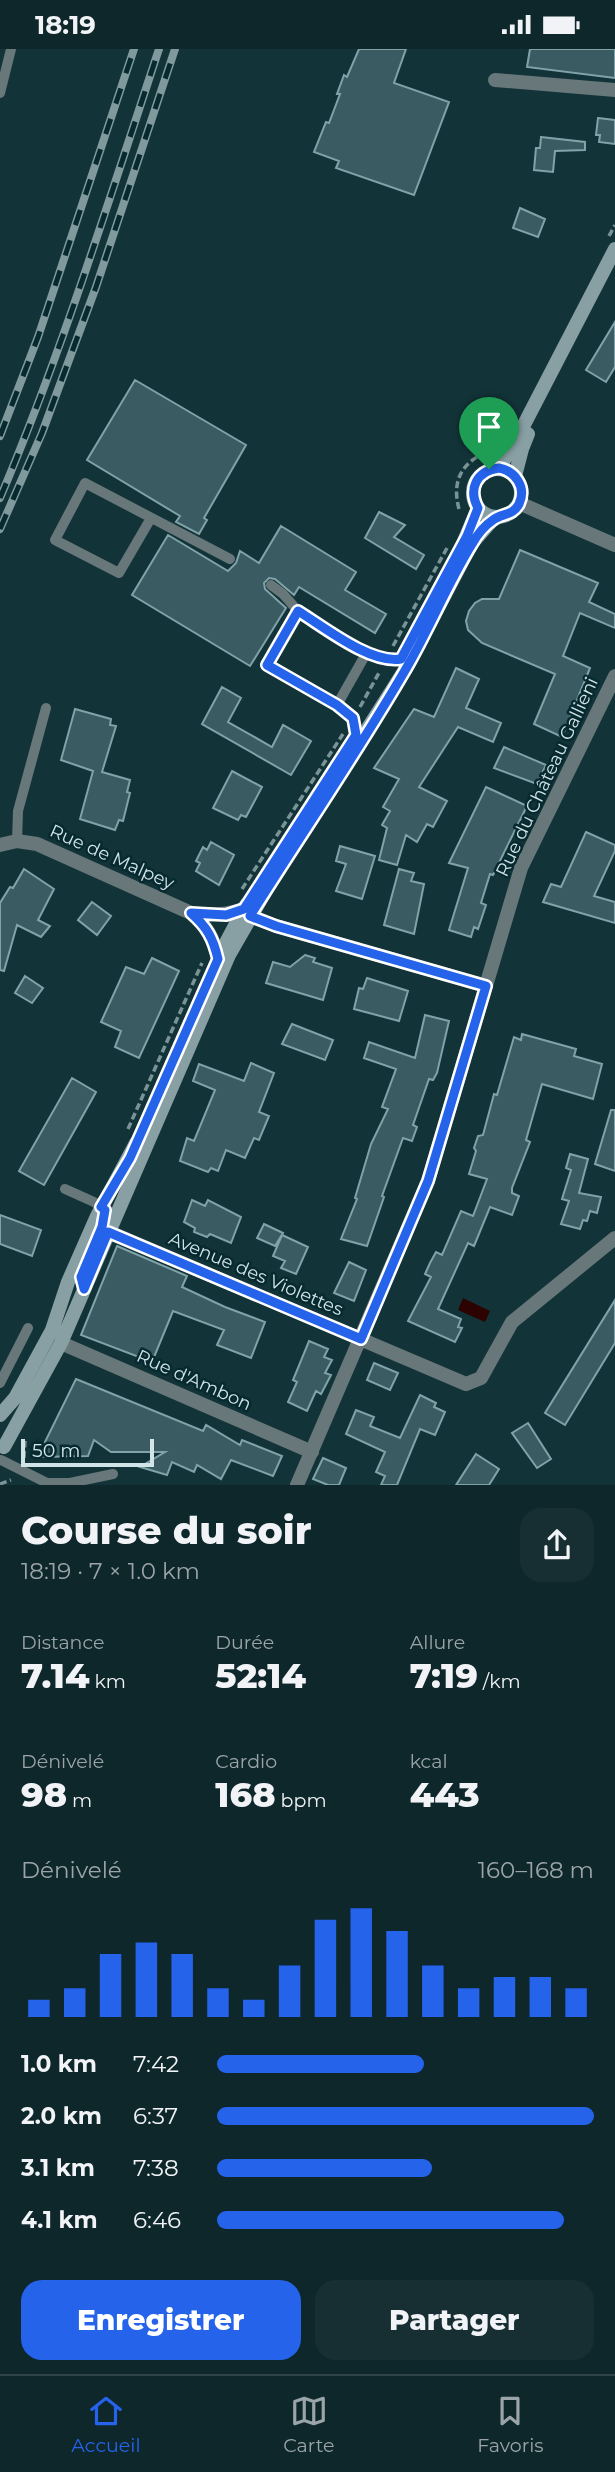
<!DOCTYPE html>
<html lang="fr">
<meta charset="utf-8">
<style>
:root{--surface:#0e272b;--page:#172f33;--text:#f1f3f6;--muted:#9ba5a9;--line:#2e4447;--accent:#2563eb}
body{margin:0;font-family:Montserrat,sans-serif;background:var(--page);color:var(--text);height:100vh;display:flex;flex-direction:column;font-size:26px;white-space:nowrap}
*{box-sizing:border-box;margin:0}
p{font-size:23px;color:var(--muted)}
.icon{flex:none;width:38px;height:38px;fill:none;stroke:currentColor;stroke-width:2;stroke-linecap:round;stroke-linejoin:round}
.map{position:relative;height:1436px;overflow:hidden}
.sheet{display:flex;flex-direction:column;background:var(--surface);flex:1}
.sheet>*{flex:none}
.scale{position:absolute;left:21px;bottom:18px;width:133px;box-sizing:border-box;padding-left:7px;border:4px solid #d1e4e7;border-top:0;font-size:19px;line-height:24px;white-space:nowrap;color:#d1e4e7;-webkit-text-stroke:5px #062a2f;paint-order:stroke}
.pin{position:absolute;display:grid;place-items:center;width:60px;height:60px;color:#fff;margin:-72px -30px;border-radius:50% 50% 50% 0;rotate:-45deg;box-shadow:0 0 7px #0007}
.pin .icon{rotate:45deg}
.round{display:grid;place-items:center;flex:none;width:74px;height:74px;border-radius:21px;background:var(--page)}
.head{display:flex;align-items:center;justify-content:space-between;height:119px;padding:0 21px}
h1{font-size:38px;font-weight:800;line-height:52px}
.stats{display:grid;grid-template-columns:repeat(3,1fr);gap:10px;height:119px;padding:7px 21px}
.stats div{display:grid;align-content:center}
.stats b{font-size:35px;font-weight:800}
.stats small{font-size:19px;font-weight:400}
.stats p{font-size:19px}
.chart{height:196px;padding:14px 21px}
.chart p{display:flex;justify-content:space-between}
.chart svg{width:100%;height:126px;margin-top:7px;stroke:var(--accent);stroke-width:6}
.button{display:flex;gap:14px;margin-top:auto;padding:14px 21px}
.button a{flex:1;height:80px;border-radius:21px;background:var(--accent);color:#fff;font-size:28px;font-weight:800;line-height:80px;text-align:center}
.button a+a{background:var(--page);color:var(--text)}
ul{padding:0 21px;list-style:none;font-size:23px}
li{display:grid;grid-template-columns:112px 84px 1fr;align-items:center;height:52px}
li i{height:18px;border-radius:9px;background:var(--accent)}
.status{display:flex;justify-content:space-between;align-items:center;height:49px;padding:0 35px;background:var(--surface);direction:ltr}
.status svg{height:19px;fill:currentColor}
.tab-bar{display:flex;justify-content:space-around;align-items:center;height:98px;border-top:2px solid var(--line);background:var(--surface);font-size:19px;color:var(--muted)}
.tab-bar a{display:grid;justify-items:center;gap:4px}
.tab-bar .on{color:var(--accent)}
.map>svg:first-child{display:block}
</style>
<div class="status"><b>18:19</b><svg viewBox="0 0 49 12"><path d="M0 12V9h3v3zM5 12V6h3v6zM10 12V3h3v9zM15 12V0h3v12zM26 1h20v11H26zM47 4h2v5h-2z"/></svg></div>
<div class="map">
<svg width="615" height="1436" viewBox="0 0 615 1436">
<rect width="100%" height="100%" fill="#123439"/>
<path fill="#2c0300" d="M463,1249l27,13 -5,11 -27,-12z"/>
<path fill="#395b61" stroke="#80a3aa" stroke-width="2" d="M359,0h47l-12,34 55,19 -35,93 -78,-27 3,-7 -25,-9 12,-30 3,1 11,-29h-3l7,-19 3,2z
M530,0h85v29l-88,-11z
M598,69l17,2v24l-16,-2 1,-7h-4z
M541,88l44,5v8l-30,1 -2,21 -19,-2 2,-22h4z
M520,159l25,11 -7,18 -25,-9z
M615,273v45l-9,15 -20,-12z
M135,331l111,65 -42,73 3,2 -8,14 -23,-12 4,-6 -93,-56z
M379,463l26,13 -11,12 30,18 -8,14 -51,-31z
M281,477l75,46 -11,18 41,24 -11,19 -76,-46 -5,8 -19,-16 -6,-1 -5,5 1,6 21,19 -36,58 -118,-71 36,-60 60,36 8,-8 4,-12 19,12z
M520,501l78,33 -9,19 26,12v14l-35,-15 -17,43 27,12 -28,69 -28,-13 21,-50 -73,-31 -14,-13 -2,-9 3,-10 6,-8 7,-4h17z
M456,619l23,11 -13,29 35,15 -8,19 -35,-15 -39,60 28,14 -14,26 -6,-3 -10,18 -11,-7 -9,30 -18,-5 8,-32 -5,-3 8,-14 -7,-4 16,-28 -25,-11 40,-59 20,8z
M222,638l19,11 -13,24 44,25 11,-22 28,16 -20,34 -89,-51z
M75,660l36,10 -1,6 6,1 -14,46 28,8 -3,12 3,1 -7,28 -4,-1 -4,10 -35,-11 13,-48 -32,-11z
M504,698l42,18 -9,19 -43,-16z
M232,722l30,16 -16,30 -5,-2 -3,5 -25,-12z
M486,738l41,19 -34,69 -3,-1 -9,29 5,2 -8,24 -4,-2 -3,10 -22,-7 19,-62 -19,-5z
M586,783l29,13v6l-21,45 21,6v21l-72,-21 8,-18 10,3z
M211,793l23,13 -15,30 -23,-14 4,-8 -4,-2 7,-14 4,3z
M340,797l35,10 -13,43 -26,-8 10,-27 -10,-3z
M24,820l30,20 -16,31 12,6 -9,11 -24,-12 -13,46 -4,-1v-67l10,-16 3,1z
M399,820l15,4 -3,8 13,3 -10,50 -30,-9z
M92,853l19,14 -14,19 -19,-15z
M305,906l10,3 -2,4 19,6 -9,32 -57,-17 7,-21 17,5z
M152,909l27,13 -40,87 -24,-11 6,-16 -20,-9 25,-55 18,7z
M25,927l18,12 -11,15 -17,-10z
M367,929l41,13 -9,30 -45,-12 5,-21 4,1z
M425,966l24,6 -12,52 -4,7 -4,-1 -16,46 4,2 -5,14 -9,-3 -21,58 2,1 -17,49 -26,-7 16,-40 -2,-1 16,-54 17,-35 -6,-2 14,-38 -32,-11 5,-16 46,16z
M292,975l41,16 -8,20 -43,-16z
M522,985l54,15 -2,7 28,8 -9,35 -51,-15 -16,56 4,2 -18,46v5l7,3 -7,19 -22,-8 -16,39 -6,-3 -30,66 23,10 -3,8 4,1 -7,14 -47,-21 23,-44 -6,-3 5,-11 6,-11 6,3 19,-44 12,5 14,-37 -18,-5 7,-23 -2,-3 4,-12 5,-1 11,-41 3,1 17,-58 7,3z
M251,1014l23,10 -15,39 10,4 -10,24 -5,-2 -9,20 -19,-8 -8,21 -7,-3 -3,4 -28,-11 7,-23 7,3 21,-51 -22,-9 6,-17 45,17z
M72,1029l24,14 -52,93 -25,-14z
M611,1061h4v61l-20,-7z
M570,1105l18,5 -9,34 22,4 -4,16 -7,-2 -3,10 -4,-1 -3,9 -19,-5 8,-23 -7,-2 9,-29 -5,-2z
M192,1151l13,6 3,-6 33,17 -10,26 -21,-9 -3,3 -13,-5 1,-4 -11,-6z
M0,1166l41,15 -9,26 -32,-12z
M264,1175l19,9 -8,13 -18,-8z
M282,1186l26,12 -12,27 -15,-6 4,-7 -12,-5z
M117,1197l70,30 -5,11 43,20 40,15 -14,36 -34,-13 7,-15 -51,-19 -21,51 -71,-27z
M349,1213l17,8 -12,31 -20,-8z
M615,1251v43l-50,82 -20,-12z
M309,1292l19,8 -4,8 8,3 -7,13 6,2 -10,19 -5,-3 -9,20 -19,-9 9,-20 -4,-2z
M374,1314l24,10 -8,17 -23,-10z
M76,1330l127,52 3,-6 34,20 2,-5 40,16 -9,20 -42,-16 -10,19 -24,-14 -3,7 -22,-10 -5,13 -27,-8 25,-15h-54l-17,-12 -6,16 -48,1 3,-11z
M420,1346l16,8 -2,4 11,5 -10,23 -15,-6 -23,56h-16l4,-9 -9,-4 9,-20 -39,-18 10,-24 18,7 -4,9 30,12z
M528,1374l23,36 -14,9 -25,-35z
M476,1405l23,15 -10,16h-33z
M323,1409l23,10 -7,17h-11l-15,-6z"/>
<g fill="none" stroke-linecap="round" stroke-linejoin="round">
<path stroke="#799397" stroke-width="3.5" stroke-dasharray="7 3.5" stroke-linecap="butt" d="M609,187l6,-11
M459,460c-8,-30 4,-48 32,-59
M393,597l54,-98
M360,658l20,-36
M242,840l101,-155
M128,1080l74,-166
M24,1409l1,-17
M0,1435l11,-4"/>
<path stroke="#687779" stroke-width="10" d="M0,44l11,-44
M151,469l-32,55 -64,-33 30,-57 145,76
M271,536l12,9 15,17
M367,603l-30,53 -70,-40 31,-54c26,16 72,53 103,48
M337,656l16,13 3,17
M17,792l1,-30 28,-103
M65,1140l29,13 11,8 -3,17 -21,51 3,11
M0,1334l28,-55
M1,1411l46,23h23l43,-9"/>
<path stroke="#687779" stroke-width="14" d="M495,31l120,10
M519,454l96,42
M0,796l17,-4 20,3 154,69c20,3 34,2 53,-4
M192,865c16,13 22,25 26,45
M250,867l26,10 210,60
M109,1183l357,152 15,-6 31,-56 103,-84
M61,1294l251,109
M297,1436l131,-304 93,-313 94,-192"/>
<path stroke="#88a0a4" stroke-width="14" d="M499,419l15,-24 101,-195
M473 444a24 24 0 1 1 48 0a24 24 0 1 1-48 0Z
M515,427l7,-27 6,-15
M462,497l16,-38
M221,903l25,-47
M0,1366l15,-17 37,-68 16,-48 29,-66 39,-73
M4,1398l57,-104 168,-388 47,-82 132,-208 64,-122 23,-26"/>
<defs>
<path id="rail" d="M0,387l38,-99 96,-288
M0,449c62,-146 109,-298 159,-449
M0,480l42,-96 54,-146 79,-238"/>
</defs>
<use href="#rail" stroke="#80999d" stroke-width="8"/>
<use href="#rail" stroke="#062a2f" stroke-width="5" stroke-dasharray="16" stroke-linecap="butt"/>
</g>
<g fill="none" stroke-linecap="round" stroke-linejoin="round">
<defs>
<path id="route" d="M499,419c16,3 28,19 20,36 -6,12 -17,9 -26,16 -9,6 -16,15 -21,24 -24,39 -42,83 -65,123 -49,85 -105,166 -157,249l26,10 210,60 -58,195 -67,158 -253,-107 -24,57 -3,-12 21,-50 3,-17 -4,-3 29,-49 88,-199c-5,-21 -11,-32 -27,-46l35,2 18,-6 112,-174 -3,-17 -16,-13 -70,-40 31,-54c26,16 72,53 103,48l66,-123 11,-28c-10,-19 -2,-37 21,-40z"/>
</defs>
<use href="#route" stroke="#fff" stroke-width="14"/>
<use href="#route" stroke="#2563eb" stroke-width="9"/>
</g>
<g text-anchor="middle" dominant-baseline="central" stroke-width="5" stroke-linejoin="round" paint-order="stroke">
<g font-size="18" fill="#d1e4e7" stroke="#062a2f">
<text transform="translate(547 728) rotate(-65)">Rue du Château Gallieni</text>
<text transform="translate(112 808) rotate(24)">Rue de Malpey</text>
<text transform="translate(256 1225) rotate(23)">Avenue des Violettes</text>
<text transform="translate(194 1331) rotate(24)">Rue d'Ambon</text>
</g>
</g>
</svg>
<div class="scale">50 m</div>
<div class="pin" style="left:489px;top:420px;background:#1e9e55"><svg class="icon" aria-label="arrive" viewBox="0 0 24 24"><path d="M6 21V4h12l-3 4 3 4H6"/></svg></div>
</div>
<section class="sheet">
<div class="head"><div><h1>Course du soir</h1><p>18:19 · 7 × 1.0 km</p></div><a class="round"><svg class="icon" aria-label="share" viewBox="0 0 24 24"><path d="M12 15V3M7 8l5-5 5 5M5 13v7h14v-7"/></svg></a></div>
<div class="stats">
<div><p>Distance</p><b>7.14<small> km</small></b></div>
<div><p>Durée</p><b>52:14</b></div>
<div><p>Allure</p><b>7:19<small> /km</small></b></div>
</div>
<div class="stats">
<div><p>Dénivelé</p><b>98<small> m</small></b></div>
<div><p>Cardio</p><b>168<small> bpm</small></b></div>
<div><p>kcal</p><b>443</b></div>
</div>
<div class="chart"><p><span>Dénivelé</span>160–168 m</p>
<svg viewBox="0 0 160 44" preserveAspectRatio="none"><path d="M5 44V38M15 44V34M25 44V22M35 44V18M45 44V22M55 44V34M65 44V38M75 44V26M85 44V10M95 44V6M105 44V14M115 44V26M125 44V34M135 44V30M145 44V30M155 44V34"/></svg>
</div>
<ul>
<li><b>1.0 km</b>7:42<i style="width:55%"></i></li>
<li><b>2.0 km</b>6:37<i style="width:100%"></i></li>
<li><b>3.1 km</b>7:38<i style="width:57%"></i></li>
<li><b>4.1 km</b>6:46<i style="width:92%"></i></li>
</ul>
<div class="button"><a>Enregistrer</a><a>Partager</a></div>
</section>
<nav class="tab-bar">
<a class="on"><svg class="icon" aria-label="home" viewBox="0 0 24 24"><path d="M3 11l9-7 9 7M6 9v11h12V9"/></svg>Accueil</a>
<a><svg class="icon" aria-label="map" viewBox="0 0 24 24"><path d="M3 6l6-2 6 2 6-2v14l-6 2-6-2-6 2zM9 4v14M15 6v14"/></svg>Carte</a>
<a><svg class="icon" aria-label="saved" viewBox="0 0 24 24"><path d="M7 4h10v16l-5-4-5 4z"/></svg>Favoris</a>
</nav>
